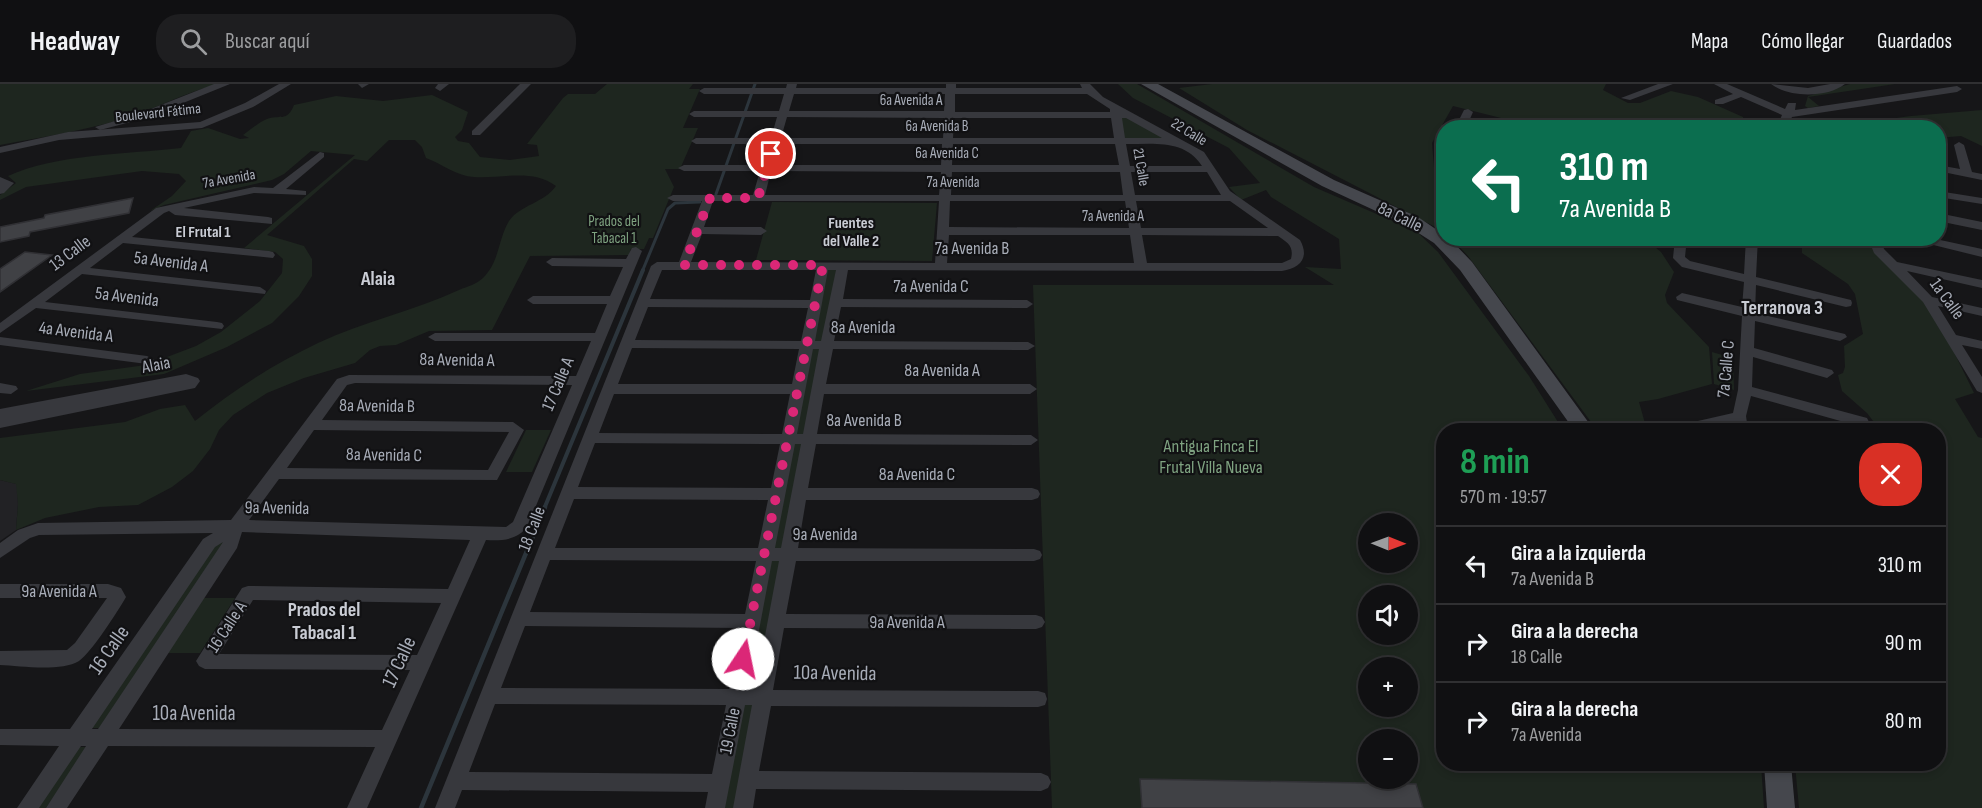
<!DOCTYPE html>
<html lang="es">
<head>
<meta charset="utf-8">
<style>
	:root { --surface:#101012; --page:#1e1e20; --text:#f1f3f6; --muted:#9c9d9f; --line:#303032 }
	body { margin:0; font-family:"Sofia Sans Condensed",sans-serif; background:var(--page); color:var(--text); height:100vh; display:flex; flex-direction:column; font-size:22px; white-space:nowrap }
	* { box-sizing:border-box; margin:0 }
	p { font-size:20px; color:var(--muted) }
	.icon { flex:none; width:33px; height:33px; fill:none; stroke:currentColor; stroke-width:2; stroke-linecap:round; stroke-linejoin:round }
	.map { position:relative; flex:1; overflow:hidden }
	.panel { position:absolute; left:1436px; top:339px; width:510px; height:348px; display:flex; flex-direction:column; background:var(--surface); border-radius:24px; box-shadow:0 3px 9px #0003,0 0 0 2px var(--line) }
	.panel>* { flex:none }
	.top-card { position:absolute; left:1436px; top:36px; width:510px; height:126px; border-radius:24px; box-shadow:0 3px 9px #0003,0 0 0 2px var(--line); background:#0b6e4f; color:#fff; overflow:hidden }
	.needle { width:39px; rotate:91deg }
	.buttons { position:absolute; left:1358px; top:429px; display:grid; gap:12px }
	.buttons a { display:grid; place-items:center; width:60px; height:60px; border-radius:50%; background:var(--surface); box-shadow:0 3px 9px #0003,0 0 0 2px var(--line); font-size:30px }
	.pin { position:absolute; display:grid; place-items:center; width:51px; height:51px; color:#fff; margin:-26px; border:3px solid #fff; border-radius:50%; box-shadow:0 2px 6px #0007 }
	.me { position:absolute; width:66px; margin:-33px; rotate:11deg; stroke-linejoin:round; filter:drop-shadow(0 0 4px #0008) }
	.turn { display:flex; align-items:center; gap:21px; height:126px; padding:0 24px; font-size:27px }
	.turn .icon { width:78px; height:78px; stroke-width:2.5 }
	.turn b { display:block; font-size:42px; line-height:51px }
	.round { display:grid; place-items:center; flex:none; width:63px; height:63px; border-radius:24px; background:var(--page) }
	.summary { display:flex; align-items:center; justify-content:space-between; height:102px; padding:0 24px }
	h1 { font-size:36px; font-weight:700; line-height:45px; color:#1e9e55 }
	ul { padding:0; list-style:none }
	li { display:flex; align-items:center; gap:18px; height:78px; padding:0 24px; border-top:2px solid var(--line) }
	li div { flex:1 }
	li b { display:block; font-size:22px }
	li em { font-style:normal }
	header { display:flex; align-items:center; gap:36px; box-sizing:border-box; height:84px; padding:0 30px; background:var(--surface); border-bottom:2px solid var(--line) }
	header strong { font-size:28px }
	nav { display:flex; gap:33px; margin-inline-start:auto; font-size:21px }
	.search { width:420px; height:54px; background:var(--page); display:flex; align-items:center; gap:15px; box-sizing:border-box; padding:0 21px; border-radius:24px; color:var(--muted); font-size:22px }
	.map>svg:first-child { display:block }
	.built { fill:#222225 }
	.green { fill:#1e261f; fill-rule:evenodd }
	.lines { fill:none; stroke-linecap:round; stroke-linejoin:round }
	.stream-far2 { stroke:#2c353c; stroke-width:3 }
	.stream-far1 { stroke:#2c353c; stroke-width:4 }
	.stream { stroke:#2c353c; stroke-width:4.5 }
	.building { fill:#404145; stroke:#303034; stroke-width:1.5 }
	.minor { fill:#37383d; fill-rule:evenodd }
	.secondary { fill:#45474d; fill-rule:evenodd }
	.route { stroke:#db2777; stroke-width:10; stroke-dasharray:0 18 }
	.labels { text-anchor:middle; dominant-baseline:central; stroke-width:4.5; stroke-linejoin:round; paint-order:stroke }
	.far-street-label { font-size:15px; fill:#a8adb8; stroke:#111113 }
	.far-park-label { font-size:15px; fill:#7fa381; stroke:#111113 }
	.far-neighbourhood-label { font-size:16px; font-weight:bold; fill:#c9ccd4; stroke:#111113 }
	.street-label { font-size:18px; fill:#a8adb8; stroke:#111113 }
	.park-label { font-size:18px; fill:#7fa381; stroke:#111113 }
	.neighbourhood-label { font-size:20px; font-weight:bold; fill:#c9ccd4; stroke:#111113 }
	.near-street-label { font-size:21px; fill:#a8adb8; stroke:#111113 }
</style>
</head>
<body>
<header>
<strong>Headway</strong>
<div class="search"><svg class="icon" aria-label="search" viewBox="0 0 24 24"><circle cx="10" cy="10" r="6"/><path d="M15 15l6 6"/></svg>Buscar aquí</div>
<nav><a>Mapa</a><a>Cómo llegar</a><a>Guardados</a></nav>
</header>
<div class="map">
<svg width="1982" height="724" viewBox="0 0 1982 724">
	<rect width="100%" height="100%" fill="#161618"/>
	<path class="built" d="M0,396L17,400L18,420L16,446L0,457Z"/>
	<g class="green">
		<path d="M0,0H220C192,6 167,19 141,29C96,45 47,52 0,61Z"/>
		<path d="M607,0H693L689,5H700L683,44H698L680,85H665L674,103L653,154H649L644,165H631L629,171L530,172L492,246L429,247L396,261L380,262L370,266L355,279L304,294L267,309L233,331L219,346L210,365L193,387L172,403L138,421L99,423L45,434L16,446L18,420L16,400L0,396V354L125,338L160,325L185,321L195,337C233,306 274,280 318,259C363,238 413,227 459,206C466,203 477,200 483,194C500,177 498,155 509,137C520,121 544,119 556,102C532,84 501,95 474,93C457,92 442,80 426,74L422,63L415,56H389L367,77L354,75L267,151L304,162L312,175V192L299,212L272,239L227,263L164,290L26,307L80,290L146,281L196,262L221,248L260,217L282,189L283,175L275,168L244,164L355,71L311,67L284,90L272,96L164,121L150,127L172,112L186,97L179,90L142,87L26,103L0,116V111L16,99L8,92C55,70 130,70 181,64L191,47L208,44L240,55L249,54L243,51C250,46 259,38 267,35C279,30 287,39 294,21L336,12L383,17L432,11L468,28L462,46L455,53L458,57L469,59L480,73L510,76L539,72L537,61L527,60L563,14L568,10H595Z"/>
		<path d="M1118,0H1137L1314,103L1416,147L1438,168L1529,292L1563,346H1443V680H1761L1764,724H1052L1033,201H1334L1305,183L1341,185L1339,155L1271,113L1266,106L1241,116L1229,103L1260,99L1229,64L1133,14ZM1368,440H1407V478H1368ZM1368,512H1407V550H1368ZM1368,584H1407V622H1368ZM1368,656H1407V694H1368Z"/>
		<path d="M1212,0H1606L1603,6L1628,19H1640L1671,7L1698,13L1743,33L1745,41L1742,44L1523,43L1501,34L1453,22L1432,59L1434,83L1443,85V147L1247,46L1179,4Z"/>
		<path d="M1850,0H1895L1808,13L1819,22L1808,24L1805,22L1808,12Z"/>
		<path d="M1982,26V62L1961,52L1938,54V44L1829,43L1911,32Z"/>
		<path d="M1116,31H1128L1177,57L1121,56Z"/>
		<path d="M772,118L937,119L932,177L756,176Z"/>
		<path d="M1452,155H1645L1661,168L1674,188L1665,211L1667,219L1709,263L1712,300L1658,315L1639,318L1646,343L1644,346H1597L1468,172Z"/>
		<path d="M1802,155H1870L1921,211L1949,258L1974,309L1955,315L1978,353L1982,354V724H1799L1795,680H1938V346H1880L1867,329L1842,307L1838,291L1843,289L1845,283L1844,262L1863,250L1855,210L1848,200L1802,169Z"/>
		<path d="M823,181H843L743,724H715Z"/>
		<path d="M1712,268L1733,274L1734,306L1714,300Z"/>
		<path d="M526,346H551L532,388H506Z"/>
		<path d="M218,455H227L99,644H87Z"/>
		<path d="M204,514H235L200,569H167Z"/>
		<path d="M75,663H87L46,724H32Z"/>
	</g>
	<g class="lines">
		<g class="stream-far2">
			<path d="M716,110L755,0"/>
			<path d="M642,188L668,125L675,119L700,118"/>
		</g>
		<path class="stream-far1" d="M544,425L643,186"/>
		<path class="stream" d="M421,724L545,423"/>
	</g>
	<g class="building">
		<path d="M133,114L129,129L30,148L29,152L0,158V143L44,134L45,131Z"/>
		<path d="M25,168L52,171L0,208V185Z"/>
		<path d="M1140,695L1416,700L1423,724H1142Z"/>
	</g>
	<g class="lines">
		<g class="minor">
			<path d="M214,0H230L146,34L100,46L95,43L138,30Z"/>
			<path d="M279,0H291L253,23L202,44L59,56L0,69V63L68,48L200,38L245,19Z"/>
			<path d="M358,0H369L362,4Z"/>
			<path d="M438,0H449L440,7L435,4Z"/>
			<path d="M520,0H531L480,51H472V47Z"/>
			<path d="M787,0H797L796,4H946V0H956V4H1082L1080,0H1090L1103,13L1204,68L1230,107L1300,156C1310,174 1300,184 1282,187L848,186L843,215L1027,216L1033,220L1027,224L841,223L834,257L1028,258L1035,262L1028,266L833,265L826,300H1030L1037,305L1030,310H824L817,350L1031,351L1038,356L1031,361L816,360L808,404H1032L1038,406L1040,410L1038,414L1032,416H806L798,464L1034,465L1040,467L1042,471L1040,475L1034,477H796L786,530L1036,531L1042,533L1045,538L1042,543L1036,545L784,544L773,606L1038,607L1045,609L1047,615L1045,621L1038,623L771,622L759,687L1041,689L1048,692L1051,698L1048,704L1041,707L756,705L753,724H733L752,621H745L725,724H705L708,708L462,706L455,724H435L651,182L657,178H679L702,117H673L667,114L673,111H753L760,87H684L678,84L684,81H762L769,60H696L691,57L696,54H771L777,33H694L689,30L694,27H779L784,10H704L699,7L704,4H786ZM794,10H945L944,27H789ZM955,10H1087L1110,25V28H955ZM787,33L944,34L943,54H781ZM954,34H1111L1114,54H953ZM1122,34H1126L1162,54H1125ZM779,60H942L941,81H773ZM953,60H1115L1119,81H952ZM1126,60C1154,60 1185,55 1202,82H1130ZM771,87L941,88L939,111H765ZM952,88H1120L1123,111H951ZM1131,88H1207L1221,111H1135ZM713,117H939L935,179L691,178L702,150L761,151L767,147L761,143H704ZM950,117H1125L1129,144L949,143ZM1136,117H1230L1268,144H1141ZM949,151H1130L1134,179H947ZM1142,151L1278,152C1288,159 1294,162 1291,175L1282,179H1147ZM662,186H816L810,216L650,215ZM828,186H836L821,257H815ZM648,223L808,224L801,257L635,256ZM632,264L799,265L792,300H618ZM813,265H819L803,350H797ZM614,310H790L782,350L599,349ZM595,359L780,360L771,404L578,403ZM795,360H801L781,464H775ZM574,415L768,416L758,464H555ZM550,476L756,477L745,530L530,528ZM772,477H779L755,605H748ZM525,542L742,544L729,605L501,604ZM495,620L726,621L712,690L469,688Z"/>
			<path d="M1658,0H1673L1630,16L1621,14Z"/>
			<path d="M1714,0H1727L1785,25L1788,19H1796L1795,26L1957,2L1962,5L1957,8L1792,33L1786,44H1776L1782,31L1741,13L1723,20H1715V16L1733,10Z"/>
			<path d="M1771,0L1808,4L1830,0H1845C1827,14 1789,14 1771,0Z"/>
			<path d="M1468,25L1473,28L1466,44H1455L1464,26Z"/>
			<path d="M1959,58L1964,61L1972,88L1982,90V96L1938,87V81L1960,85L1954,61Z"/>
			<path d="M320,68L324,69V73L286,105L306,107V111L254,109L184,124L268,133L272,134V140L175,131L169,127L164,129L132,153L269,167L273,168L275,171L273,174L123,159L90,184L260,203L266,207L265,210L82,190L45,218L217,238L222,239L224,242L222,245L36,224L0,249V239L156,124L254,103L273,104Z"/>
			<path d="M0,93L14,99L4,109L0,110Z"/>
			<path d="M1938,107L1982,114V120L1938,113Z"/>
			<path d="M1938,129L1982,138V146L1938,137Z"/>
			<path d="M1675,154H1687L1685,173L1690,177L1744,190L1746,154H1758L1756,193L1851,216L1852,219L1851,222L1846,223L1756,201L1755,229L1845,250L1847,253L1840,257L1755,237L1754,264L1832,286L1834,289L1827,294L1753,273L1752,303L1867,334L1869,338L1867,342L1862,343L1751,312L1746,332L1748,346H1734L1733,338L1700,346H1674L1676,342L1733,329L1738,306L1742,232L1677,216L1676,213L1682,209L1742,223L1744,198L1682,183L1673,174Z"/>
			<path d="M1868,154H1880L1884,165L1897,178L1982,196V204L1907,187L1932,213L1982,224V232L1938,222L1956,251L1982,257V265L1962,261L1982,293V309L1977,307L1923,218L1874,169Z"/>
			<path d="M1905,154H1931L1982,165V173Z"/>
			<path d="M636,163L642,167L528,441C519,456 502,457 486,456L367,724H347L375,663L108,662L67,724H46L86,662H81L39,724H17L59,662L0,661V645H70L203,455L213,449L39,451L30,454L0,474V459L18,446L38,439L231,436L337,295L349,291L576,292L591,257H435L428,253L435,249H595L607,220H533L527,216L533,212H610L623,183L552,182L546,178L552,174L626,175L632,164ZM355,299L572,301L513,438L506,443L249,436L279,395L497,396L524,346L513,338L322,336L347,301ZM314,346L509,348L488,386L287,384ZM242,448L470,456L448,505L248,502L242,504L196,577L199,582L205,585L410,586L382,646L119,645L237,464ZM223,458L98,645H92L215,463ZM253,516L441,519L417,571L219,570Z"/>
			<path d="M0,253L147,272L154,276L147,280L0,261Z"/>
			<path d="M186,290L198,294L200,297L195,304L0,344V325Z"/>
			<path d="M0,299L16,302L18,305L11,310L0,309Z"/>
			<path d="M0,500H108L121,504L126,513C118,527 91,569 79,577C61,588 20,582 0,581V567L67,566L75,559L107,514H0Z"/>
		</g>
		<g class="secondary">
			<path d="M1141,0H1158L1334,96L1418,133L1443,150V154H1449L1472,178L1594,346H1574L1460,186L1434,159L1406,141L1322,102Z"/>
			<path d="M1764,680H1791L1795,724H1767Z"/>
		</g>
	</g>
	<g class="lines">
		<path class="route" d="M743,575L823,181H684L710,114H758L771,70"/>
	</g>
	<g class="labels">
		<g class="far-street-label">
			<text x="911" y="16">6a Avenida A</text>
			<text transform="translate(158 29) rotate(-6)">Boulevard Fátima</text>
			<text x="937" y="42">6a Avenida B</text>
			<text transform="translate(1189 48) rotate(31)">22 Calle</text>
			<text x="947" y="69">6a Avenida C</text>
			<text transform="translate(1141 83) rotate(80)">21 Calle</text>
			<text transform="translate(229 95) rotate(-10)">7a Avenida</text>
			<text x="953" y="98">7a Avenida</text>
			<text x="1113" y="132">7a Avenida A</text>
		</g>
		<g class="far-park-label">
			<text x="614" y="137">Prados del<tspan x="614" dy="17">Tabacal 1</tspan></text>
		</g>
		<g class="far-neighbourhood-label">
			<text x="851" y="139">Fuentes<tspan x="851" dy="18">del Valle 2</tspan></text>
			<text x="203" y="148">El Frutal 1</text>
		</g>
		<g class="street-label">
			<text transform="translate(1400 133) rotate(26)">8a Calle</text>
			<text x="972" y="164">7a Avenida B</text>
			<text transform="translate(70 169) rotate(-37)">13 Calle</text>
			<text transform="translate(171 178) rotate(7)">5a Avenida A</text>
			<text x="931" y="202">7a Avenida C</text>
			<text transform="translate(127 213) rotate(7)">5a Avenida</text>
			<text transform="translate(1947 215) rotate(54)">1a Calle</text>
			<text x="863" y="243">8a Avenida</text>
			<text transform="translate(76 248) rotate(7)">4a Avenida A</text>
			<text transform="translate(457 276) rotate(1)">8a Avenida A</text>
			<text transform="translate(156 281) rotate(-11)">Alaia</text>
			<text transform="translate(1726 285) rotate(-85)">7a Calle C</text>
			<text x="942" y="286">8a Avenida A</text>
			<text transform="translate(558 300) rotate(-67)">17 Calle A</text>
			<text transform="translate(377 322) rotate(1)">8a Avenida B</text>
			<text x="864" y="336">8a Avenida B</text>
			<text transform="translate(384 371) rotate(1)">8a Avenida C</text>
			<text x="917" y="390">8a Avenida C</text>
			<text transform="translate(277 424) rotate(1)">9a Avenida</text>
			<text transform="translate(532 445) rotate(-69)">18 Calle</text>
			<text x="825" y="450">9a Avenida</text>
			<text x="59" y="507">9a Avenida A</text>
			<text x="907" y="538">9a Avenida A</text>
			<text transform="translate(227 543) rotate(-57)">16 Calle A</text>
			<text transform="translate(730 647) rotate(-79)">19 Calle</text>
		</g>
		<g class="park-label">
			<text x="1211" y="362">Antigua Finca El<tspan x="1211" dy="21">Frutal Villa Nueva</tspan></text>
		</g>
		<g class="neighbourhood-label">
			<text x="378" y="195">Alaia</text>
			<text x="1782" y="224">Terranova 3</text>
			<text x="324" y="526">Prados del<tspan x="324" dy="23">Tabacal 1</tspan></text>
		</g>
		<g class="near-street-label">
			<text transform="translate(109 566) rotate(-55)">16 Calle</text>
			<text transform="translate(399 578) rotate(-65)">17 Calle</text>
			<text transform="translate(835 589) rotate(1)">10a Avenida</text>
			<text x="194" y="629">10a Avenida</text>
		</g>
	</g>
</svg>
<div class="buttons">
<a><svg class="needle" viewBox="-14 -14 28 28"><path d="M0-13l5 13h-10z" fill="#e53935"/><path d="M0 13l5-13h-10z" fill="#9c9d9f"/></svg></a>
<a><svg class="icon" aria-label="sound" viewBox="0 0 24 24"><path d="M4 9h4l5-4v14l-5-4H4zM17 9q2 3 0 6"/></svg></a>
<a>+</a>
<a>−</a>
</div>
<div class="pin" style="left:771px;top:70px;background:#d93025"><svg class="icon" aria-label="arrive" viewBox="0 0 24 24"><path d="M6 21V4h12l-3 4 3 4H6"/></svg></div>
<svg class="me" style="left:743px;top:575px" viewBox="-20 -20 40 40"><circle r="19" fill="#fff"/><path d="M0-13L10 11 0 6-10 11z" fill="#db2777"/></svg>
<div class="top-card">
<div class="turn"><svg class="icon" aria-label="left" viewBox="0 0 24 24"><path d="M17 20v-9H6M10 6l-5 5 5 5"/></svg><div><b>310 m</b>7a Avenida B</div></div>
</div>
<section class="panel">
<div class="summary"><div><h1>8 min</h1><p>570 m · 19:57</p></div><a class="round" style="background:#d93025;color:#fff"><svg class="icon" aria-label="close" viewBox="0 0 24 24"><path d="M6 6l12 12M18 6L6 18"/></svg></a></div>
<ul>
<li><svg class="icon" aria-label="left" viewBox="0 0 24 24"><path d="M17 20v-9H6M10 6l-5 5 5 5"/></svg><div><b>Gira a la izquierda</b><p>7a Avenida B</p></div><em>310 m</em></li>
<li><svg class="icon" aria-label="right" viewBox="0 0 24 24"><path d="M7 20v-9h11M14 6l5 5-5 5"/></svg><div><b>Gira a la derecha</b><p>18 Calle</p></div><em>90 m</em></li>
<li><svg class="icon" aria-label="right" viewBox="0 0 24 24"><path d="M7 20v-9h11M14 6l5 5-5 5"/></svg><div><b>Gira a la derecha</b><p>7a Avenida</p></div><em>80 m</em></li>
</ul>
</section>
</div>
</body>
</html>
